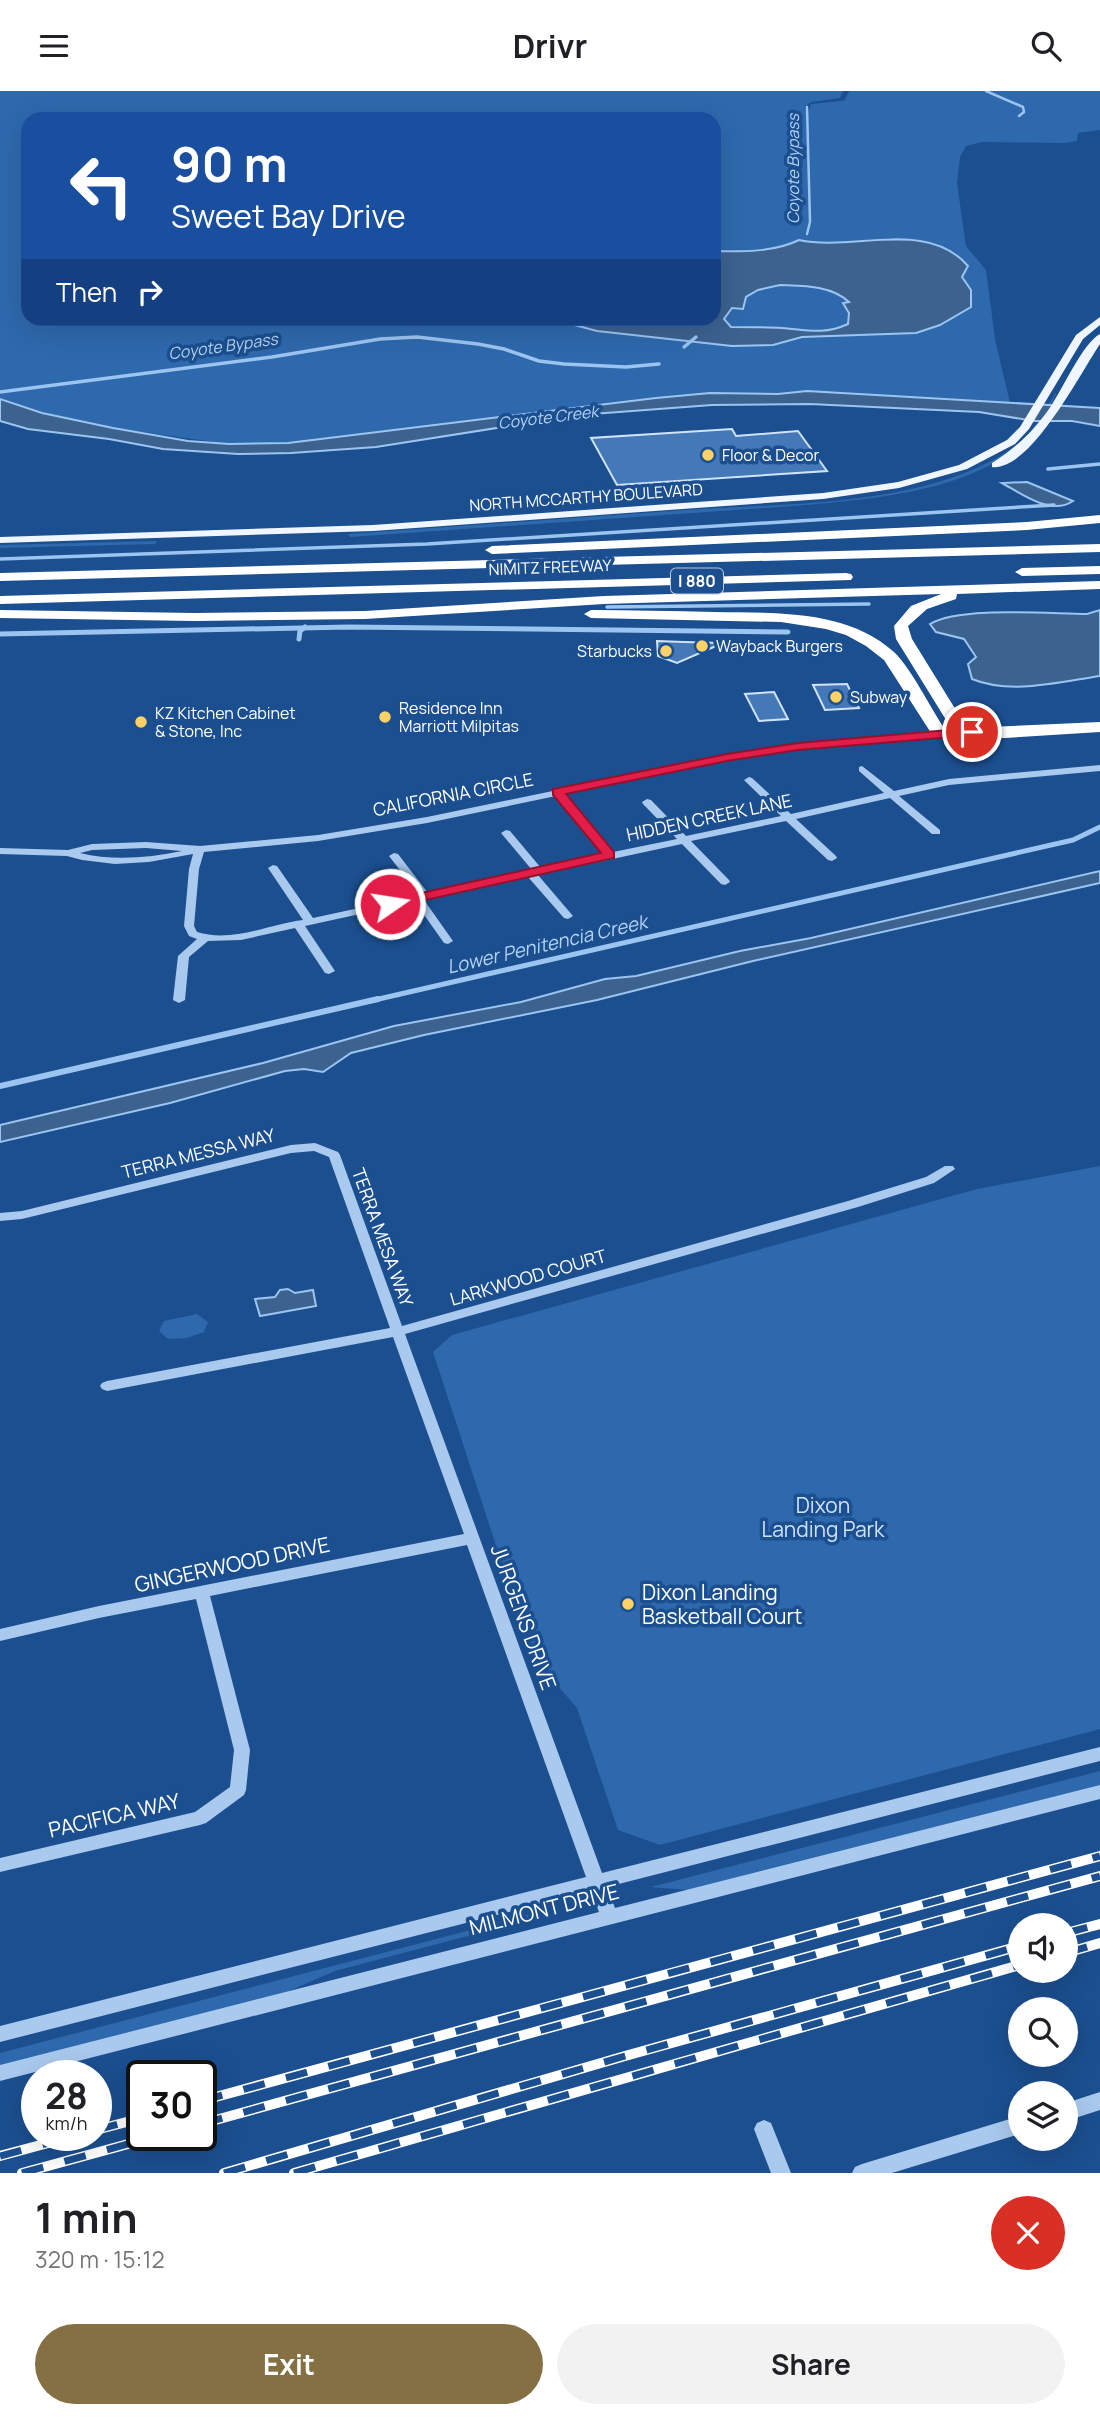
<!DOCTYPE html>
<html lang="en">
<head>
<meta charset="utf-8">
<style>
	:root { --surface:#fff; --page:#f2f2f2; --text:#202124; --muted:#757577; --accent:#847042 }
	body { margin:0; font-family:Manrope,sans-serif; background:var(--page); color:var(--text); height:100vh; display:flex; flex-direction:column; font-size:26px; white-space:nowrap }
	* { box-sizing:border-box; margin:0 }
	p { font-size:23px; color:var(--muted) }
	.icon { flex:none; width:38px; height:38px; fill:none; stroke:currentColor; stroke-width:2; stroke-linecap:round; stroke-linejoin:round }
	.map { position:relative; height:2082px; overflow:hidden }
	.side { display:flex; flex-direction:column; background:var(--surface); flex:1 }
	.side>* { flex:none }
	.hud { position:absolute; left:21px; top:21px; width:700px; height:214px; border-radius:21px; box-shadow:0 7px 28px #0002; background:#1a4fa0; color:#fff; overflow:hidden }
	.tools { position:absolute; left:1008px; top:1822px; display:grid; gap:14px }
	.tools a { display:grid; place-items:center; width:70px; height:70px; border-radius:50%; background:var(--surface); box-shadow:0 7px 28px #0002; font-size:35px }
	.speed { position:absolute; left:21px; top:1969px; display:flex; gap:14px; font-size:35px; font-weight:700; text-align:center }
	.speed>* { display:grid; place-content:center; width:91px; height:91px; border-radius:50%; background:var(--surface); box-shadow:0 7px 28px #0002; line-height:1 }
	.speed small { font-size:18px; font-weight:400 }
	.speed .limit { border:4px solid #111; border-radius:10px; background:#fff; color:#111 }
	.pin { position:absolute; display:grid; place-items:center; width:60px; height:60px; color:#fff; margin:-30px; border:4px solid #fff; border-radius:50%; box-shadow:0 2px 7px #0007 }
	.me { position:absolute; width:77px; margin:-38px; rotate:77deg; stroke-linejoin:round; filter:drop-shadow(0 0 5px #0008) }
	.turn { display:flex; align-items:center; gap:24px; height:147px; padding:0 35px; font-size:32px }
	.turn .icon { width:91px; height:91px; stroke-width:2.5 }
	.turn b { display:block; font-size:49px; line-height:60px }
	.then { display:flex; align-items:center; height:66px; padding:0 35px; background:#0003; gap:14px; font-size:26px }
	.round { display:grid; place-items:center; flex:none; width:74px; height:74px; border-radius:37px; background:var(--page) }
	.overview { display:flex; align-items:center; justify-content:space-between; height:119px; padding:0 35px }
	h1 { font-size:42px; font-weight:700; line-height:52px }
	.action { display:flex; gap:14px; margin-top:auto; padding:14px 35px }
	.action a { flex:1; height:80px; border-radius:42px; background:var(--accent); color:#fff; font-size:28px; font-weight:700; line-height:80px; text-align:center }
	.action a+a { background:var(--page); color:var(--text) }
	header { display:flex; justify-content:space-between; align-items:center; height:91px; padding:0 35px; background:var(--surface); font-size:32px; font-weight:700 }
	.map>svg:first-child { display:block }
	.green { fill:#2e69ad; fill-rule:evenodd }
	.water { fill:#3c6290; stroke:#9cc4f0; stroke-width:2; fill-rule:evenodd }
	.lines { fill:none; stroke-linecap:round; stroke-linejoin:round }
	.stream-far3 { stroke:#9cc4f0; stroke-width:2.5 }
	.stream-far2 { stroke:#9cc4f0; stroke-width:3.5 }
	.stream-far1 { stroke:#9cc4f0; stroke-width:5 }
	.stream { stroke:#9cc4f0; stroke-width:6 }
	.building { fill:#4478b7; stroke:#cfe3fa; stroke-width:2 }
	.minor { fill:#a9c9ee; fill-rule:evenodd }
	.major { fill:#f0f6ff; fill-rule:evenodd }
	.highway { fill:#fff; fill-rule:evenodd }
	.rail-casing { stroke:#fff; stroke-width:10 }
	.rail { stroke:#1b4f8f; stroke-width:7; stroke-dasharray:22; stroke-linecap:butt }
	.route { fill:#e11d48; stroke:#92132f; stroke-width:2 }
	.poi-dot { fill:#ffd166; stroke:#1b4f8f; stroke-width:2.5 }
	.labels { text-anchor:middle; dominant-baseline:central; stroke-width:7; stroke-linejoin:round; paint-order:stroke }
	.far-water-label { font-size:16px; font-style:italic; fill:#b5d3f5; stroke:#1b4f8f }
	.far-poi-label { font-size:16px; fill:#fff; stroke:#1b4f8f; text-anchor:start }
	.far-street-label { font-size:16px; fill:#fff; stroke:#1b4f8f }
	.shield { fill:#1b4f8f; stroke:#bbcadd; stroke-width:2 }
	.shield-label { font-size:16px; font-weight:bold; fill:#fff }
	.street-label { font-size:18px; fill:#fff; stroke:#1b4f8f }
	.water-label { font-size:19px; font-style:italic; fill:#b5d3f5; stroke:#1b4f8f }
	.near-park-label { font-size:21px; fill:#cfe3fa; stroke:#1b4f8f }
	.near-street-label { font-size:21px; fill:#fff; stroke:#1b4f8f }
	.near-poi-label { font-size:21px; fill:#fff; stroke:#1b4f8f; text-anchor:start }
</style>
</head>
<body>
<header><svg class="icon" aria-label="menu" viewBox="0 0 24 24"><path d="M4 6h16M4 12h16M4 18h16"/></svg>Drivr<svg class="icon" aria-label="search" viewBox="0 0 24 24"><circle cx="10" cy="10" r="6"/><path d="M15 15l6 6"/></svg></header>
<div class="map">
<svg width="1100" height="2082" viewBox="0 0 1100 2082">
	<rect width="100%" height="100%" fill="#1b4f8f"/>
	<g class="green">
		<path d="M0,0H843L840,7L811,11L805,16L808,22L811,13L841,10L845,9L849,0H1100V39L1078,42L1077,50L1065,52L982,51L966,55L960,66L957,92L966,155L986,179L995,248L1010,312L807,300L778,303L710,302L656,307L382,342L288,352L229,353L113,337L42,322L0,308ZM28,28H714V228H28Z"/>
		<path d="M1056,301C1056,307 1047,319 1042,327C998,401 870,408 793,415L350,446L348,443C461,435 574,427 686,419C786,412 914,416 1002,364C1029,349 1041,327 1056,301Z"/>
		<path d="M157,450L155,453L0,457V454Z"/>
		<path d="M1100,1075V1638L660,1754L618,1739L577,1617L532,1565L433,1261L452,1244L977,1098Z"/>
		<path d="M197,1223L208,1231L204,1241L187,1247L168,1248L159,1240L164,1230Z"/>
		<path d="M1100,1680V1698L688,1799L651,1796Z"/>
		<path d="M547,1819L550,1822L547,1824L335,1880L252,1916L0,1983V1962Z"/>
	</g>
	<g class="water">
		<path d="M799,149C853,161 927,127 968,175L962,186L971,199V216L940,234L916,242L802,246L773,254L732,255L597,240L552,228H714V160C741,161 775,161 799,149ZM780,194C803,195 831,194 849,211L843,212L849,222L848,233C824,244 807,239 782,237C765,236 748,236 731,236L724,228L732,217L743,218L746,206L758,199Z"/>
		<path d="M807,300L1100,317V335L1072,330H1034L979,321L810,313L712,314L579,324L376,356L291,362L238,363L163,358L109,348L28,338L0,330V308L42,322L113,337L188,350L229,353L288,352L656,307L710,302L778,303Z"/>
		<path d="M1027,391L1073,410C1051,425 1022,403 1002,392Z"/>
		<path d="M1100,519V585C1059,591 1011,604 972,588L968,573L976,566L964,548L936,541L930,533C959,515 1050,523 1087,523Z"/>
		<path d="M1100,780V792L753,870L597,909L424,944L351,962L323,981L304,978L285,980L170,1012L0,1051V1034L263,972L394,935L521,911L605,888L636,885L740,860L811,847Z"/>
		<path d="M288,1198L295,1202L313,1199L316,1215L260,1225L255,1208L275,1206L280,1199Z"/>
	</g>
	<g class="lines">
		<g class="stream-far3">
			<path d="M986,0L1023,16L1024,21L1019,25"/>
			<path d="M807,16L810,131L807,143"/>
		</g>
		<g class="stream-far2">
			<path d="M684,256L696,246"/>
			<path d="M0,301L272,266L380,248L417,246L478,253L504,258L539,270L564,273L626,276L659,273"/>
			<path d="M1048,378L1100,373"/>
			<path d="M0,468L427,453L1054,414"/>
			<path d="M607,516L869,513"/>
		</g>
		<g class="stream-far1">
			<path d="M0,543L349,536L788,541"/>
			<path d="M299,548L300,540L305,536"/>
			<path d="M370,910L1073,749L1100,736"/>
		</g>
		<path class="stream" d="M0,995L378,908"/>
	</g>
	<g class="building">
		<path d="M732,338L736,345L798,340L827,380L617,394L591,347Z"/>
		<path d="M657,550L684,551L723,552L677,572L658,565Z"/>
		<path d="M847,593L859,617L825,619L813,594Z"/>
		<path d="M774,601L788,628L759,630L745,603Z"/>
	</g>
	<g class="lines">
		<g class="minor">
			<path d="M939,639L942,640V644L798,659L727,670L565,703L613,761L677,748L643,713L642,711L647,708L651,709L686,745L781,725L746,691L744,689L749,686L752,687L791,723L884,702L859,680V676L862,675L894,700L949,688L1100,674V680L949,694L899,705L940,739V743H932L890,707L796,728L836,765L837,767L832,770L828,769L786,730L691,750L729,789L730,791L725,794L721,793L682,753L538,784L573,825L568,828L564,827L528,786L424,809L453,850L448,853L444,852L415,811L305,835L335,880L329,883L325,882L295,837L241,849L208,850L189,866L185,909L179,912L173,909L178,865L197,848L189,845L184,835L189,778L193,763L149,771L115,773L82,769L67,765L0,763V757L68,759L92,753L146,751L200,755L318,744L427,726L727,664L798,653ZM556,705L604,763L541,777L510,740L506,739L501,742L532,779L428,802L398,763L394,762L389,765L419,804L313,827L277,775L273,774L268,777L303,829C270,833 232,852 197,841L194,835L199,778L204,761L318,750L427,732ZM146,757L182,760C148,767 113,770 80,762L92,759Z"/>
			<path d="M315,1052L338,1061L340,1064L402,1235L848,1110L926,1086L945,1075H953L955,1078L934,1092L858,1116L405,1243L602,1782L1100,1656V1670L607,1796L615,1817L1100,1694V1708L0,1990V1974L599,1821L591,1800L0,1951V1935L586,1786L467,1454L210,1505L250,1659L246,1699L244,1704L206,1732L200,1734L0,1781V1767L195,1721L230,1696L234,1659L196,1508L99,1527L0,1550V1538L99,1515L464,1443L393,1246L107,1300L102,1298L100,1295L102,1292L107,1290L390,1237L329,1066L314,1060L291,1062L22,1128L0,1130V1122L22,1120L291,1054Z"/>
			<path d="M1100,2001V2019L1066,2030V2012Z"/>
			<path d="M1020,2025V2043L892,2082H852L855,2076L862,2073Z"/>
			<path d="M764,2029L771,2032L791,2082H771L754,2038L757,2032Z"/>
		</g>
		<g class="major">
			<path d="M1100,226V234L1083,248L1029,338L1015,353L967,378L899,397L823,408L373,440L0,452V446L373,434L823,402L898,391L959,374L1007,349L1020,336L1076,244Z"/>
			<path d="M1100,243V253C1081,281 1030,381 992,376V372C1016,357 1035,339 1051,315C1063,297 1083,252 1100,243Z"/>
		</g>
		<g class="highway">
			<path d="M1100,424V432L1027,439L492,463L485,459L492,455L1027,431Z"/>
			<path d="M1100,453V461L0,490V482Z"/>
			<path d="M1100,475V483L1022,485L1015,481L1022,477Z"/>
			<path d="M846,482L851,483L853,486L851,489L0,513V505Z"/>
			<path d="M1100,490V498L957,503L956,508L927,518L908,535L912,548L967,637L1100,631V641L1005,647L933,645L884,569L866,555L846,544L826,538L781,531L591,527L584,523L591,519C632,519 673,520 714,521C774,522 847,518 894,561C911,577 930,616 944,637H951L896,548L894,535L911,515L941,503L604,513L365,528L195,530L0,527V519L195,522L365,520L604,505Z"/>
		</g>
		<g class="rail-casing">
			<g id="rail">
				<path d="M1066,1842L1100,1833"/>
				<path d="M1066,1862L1100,1852"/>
				<path d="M201,2010L1100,1765"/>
				<path d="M201,2033L1100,1785"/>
				<path d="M96,2039L142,2027"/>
				<path d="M0,2065L78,2044"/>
				<path d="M22,2082L161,2044"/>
				<path d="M224,2082L625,1965L1020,1855"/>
				<path d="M294,2082L1020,1874"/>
			</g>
		</g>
		<use href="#rail" class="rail"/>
	</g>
	<path class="route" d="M972,637L976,638V644L798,659L727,670L566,703L614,761V767L390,817L383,813L390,809L601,762L553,704V698L727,663L798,652Z"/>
	<g class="poi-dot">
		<circle cx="708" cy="364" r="7"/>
		<circle cx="702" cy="555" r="7"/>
		<circle cx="666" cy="560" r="7"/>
		<circle cx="836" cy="606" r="7"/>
		<circle cx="385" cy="626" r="7"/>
		<circle cx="141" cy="631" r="7"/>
		<circle cx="628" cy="1513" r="7"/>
	</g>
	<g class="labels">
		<g class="far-water-label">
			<text transform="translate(793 78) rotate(-90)">Coyote Bypass</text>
			<text transform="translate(223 255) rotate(-8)">Coyote Bypass</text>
			<text transform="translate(548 326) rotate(-7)">Coyote Creek</text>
		</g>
		<g class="far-poi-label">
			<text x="722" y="364">Floor &amp; Decor</text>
			<text x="716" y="555">Wayback Burgers</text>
			<text x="652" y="560" text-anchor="end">Starbucks</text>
			<text x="850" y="606">Subway</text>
			<text x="399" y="617">Residence Inn<tspan x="399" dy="18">Marriott Milpitas</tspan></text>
			<text x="155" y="622">KZ Kitchen Cabinet<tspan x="155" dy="18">&amp; Stone, Inc</tspan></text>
		</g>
		<g class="far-street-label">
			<text transform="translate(586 406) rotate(-4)">NORTH MCCARTHY BOULEVARD</text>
			<text transform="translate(550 476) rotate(-2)">NIMITZ FREEWAY</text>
		</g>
		<rect class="shield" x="671" y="477.5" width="52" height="25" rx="5"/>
		<g class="shield-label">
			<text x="697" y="490">I 880</text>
		</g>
		<g class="street-label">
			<text transform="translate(453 703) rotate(-11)">CALIFORNIA CIRCLE</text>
			<text transform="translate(709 726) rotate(-12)">HIDDEN CREEK LANE</text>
			<text transform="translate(198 1062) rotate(-14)">TERRA MESSA WAY</text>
			<text transform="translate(383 1146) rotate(70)">TERRA MESA WAY</text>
			<text transform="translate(528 1186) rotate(-16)">LARKWOOD COURT</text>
		</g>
		<g class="water-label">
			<text transform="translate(547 853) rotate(-13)">Lower Penitencia Creek</text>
		</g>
		<g class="near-park-label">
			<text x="823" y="1414">Dixon<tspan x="823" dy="24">Landing Park</tspan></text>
		</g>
		<g class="near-street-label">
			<text transform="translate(232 1473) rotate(-12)">GINGERWOOD DRIVE</text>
			<text transform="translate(524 1526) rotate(70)">JURGENS DRIVE</text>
			<text transform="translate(114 1724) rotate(-13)">PACIFICA WAY</text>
			<text transform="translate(544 1818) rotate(-14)">MILMONT DRIVE</text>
		</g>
		<g class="near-poi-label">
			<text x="642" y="1501">Dixon Landing<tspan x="642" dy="24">Basketball Court</tspan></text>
		</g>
	</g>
</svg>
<div class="tools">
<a><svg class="icon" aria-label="sound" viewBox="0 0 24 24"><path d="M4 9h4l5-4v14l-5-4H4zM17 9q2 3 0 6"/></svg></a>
<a><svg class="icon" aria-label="search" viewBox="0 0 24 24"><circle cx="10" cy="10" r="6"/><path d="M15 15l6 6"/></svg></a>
<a><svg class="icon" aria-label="layers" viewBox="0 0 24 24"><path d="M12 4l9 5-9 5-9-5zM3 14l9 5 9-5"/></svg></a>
</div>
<div class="speed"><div>28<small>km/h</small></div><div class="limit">30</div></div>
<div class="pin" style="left:972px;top:641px;background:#d93025"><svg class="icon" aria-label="arrive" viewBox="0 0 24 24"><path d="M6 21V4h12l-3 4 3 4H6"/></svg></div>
<svg class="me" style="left:390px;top:813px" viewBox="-20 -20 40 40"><circle r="17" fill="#e11d48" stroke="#fff" stroke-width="3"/><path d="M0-11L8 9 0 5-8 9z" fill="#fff"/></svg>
<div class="hud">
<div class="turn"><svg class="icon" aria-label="left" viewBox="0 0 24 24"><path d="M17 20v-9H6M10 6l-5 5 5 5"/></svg><div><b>90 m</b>Sweet Bay Drive</div></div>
<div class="then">Then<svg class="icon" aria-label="right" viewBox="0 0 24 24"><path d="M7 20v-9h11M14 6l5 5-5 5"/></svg></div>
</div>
</div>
<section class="side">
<div class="overview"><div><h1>1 min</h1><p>320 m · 15:12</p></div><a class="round" style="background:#d93025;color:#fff"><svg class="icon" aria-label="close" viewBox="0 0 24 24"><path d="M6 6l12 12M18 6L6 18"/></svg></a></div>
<div class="action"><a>Exit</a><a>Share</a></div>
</section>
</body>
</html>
